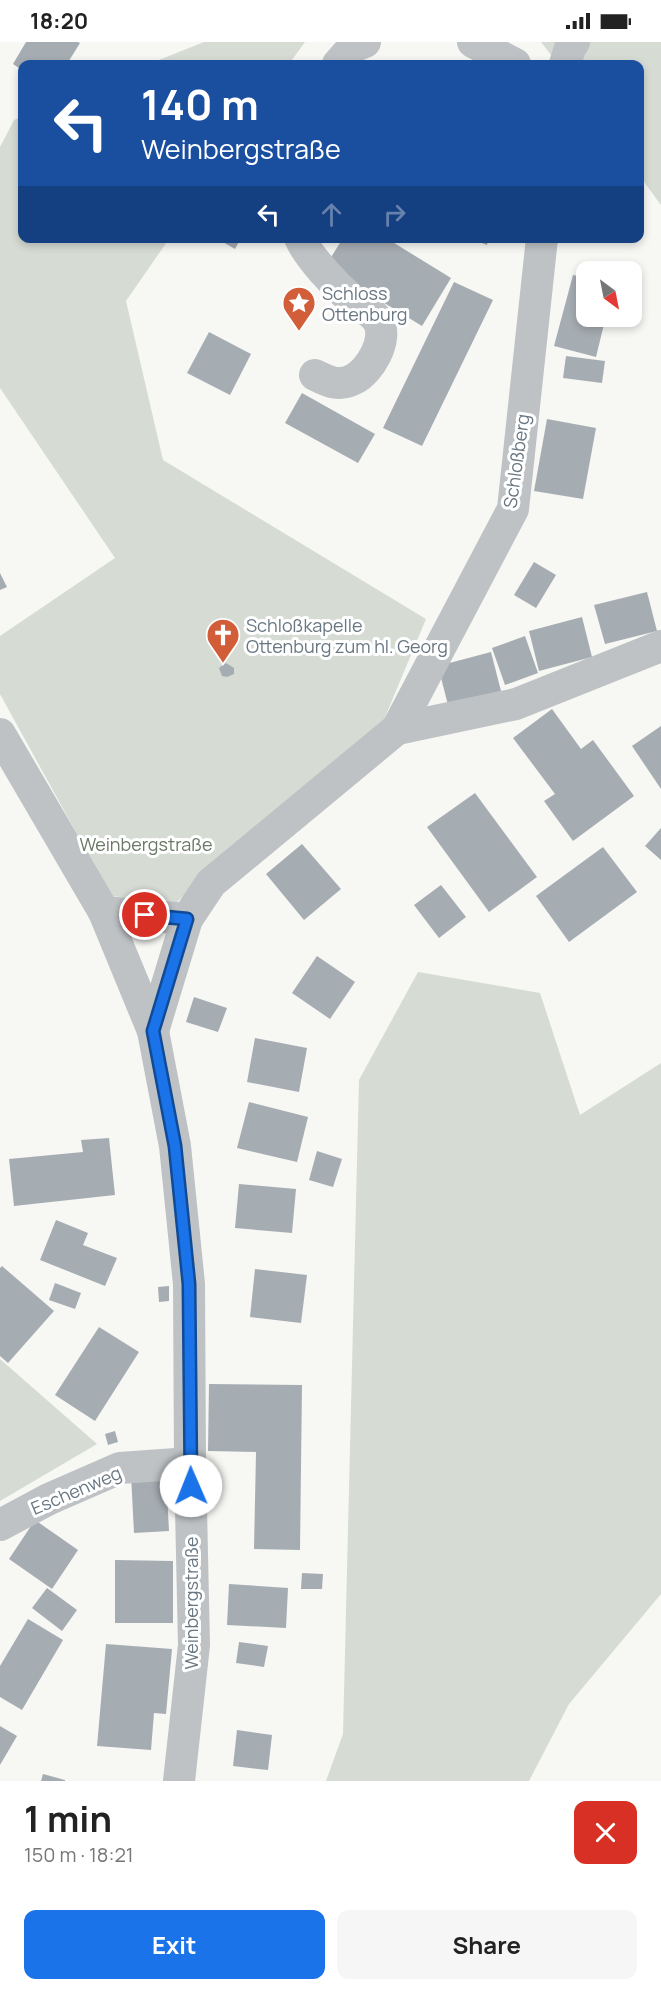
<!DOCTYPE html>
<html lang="en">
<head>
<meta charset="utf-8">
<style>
	:root { --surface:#fff; --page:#f6f6f6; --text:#222; --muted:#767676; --accent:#1a73e8 }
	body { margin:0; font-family:Manrope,sans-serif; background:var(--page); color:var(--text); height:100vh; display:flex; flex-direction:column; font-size:22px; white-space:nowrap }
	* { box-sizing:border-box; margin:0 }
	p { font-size:20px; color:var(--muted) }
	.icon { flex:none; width:33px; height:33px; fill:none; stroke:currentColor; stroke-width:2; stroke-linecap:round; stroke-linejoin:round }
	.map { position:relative; height:1739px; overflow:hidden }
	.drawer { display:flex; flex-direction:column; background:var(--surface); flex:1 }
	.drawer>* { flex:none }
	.hud { position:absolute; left:18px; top:18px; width:626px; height:183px; border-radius:12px; box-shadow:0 3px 9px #0003; background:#1a4fa0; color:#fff; overflow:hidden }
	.needle { width:39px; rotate:148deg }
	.fabs { position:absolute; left:576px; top:219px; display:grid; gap:12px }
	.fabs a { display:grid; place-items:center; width:66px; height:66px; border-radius:12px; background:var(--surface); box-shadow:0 3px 9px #0003; font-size:30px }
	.pin { position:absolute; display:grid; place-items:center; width:51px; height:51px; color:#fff; margin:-26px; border:3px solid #fff; border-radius:50%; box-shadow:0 2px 6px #0007 }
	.me { position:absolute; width:66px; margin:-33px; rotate:359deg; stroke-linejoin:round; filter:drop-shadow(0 0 4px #0008) }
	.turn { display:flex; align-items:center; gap:21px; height:126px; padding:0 24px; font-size:27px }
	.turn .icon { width:78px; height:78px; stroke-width:2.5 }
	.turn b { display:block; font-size:42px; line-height:51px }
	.lanes { display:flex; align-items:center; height:57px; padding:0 24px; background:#0003; justify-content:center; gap:30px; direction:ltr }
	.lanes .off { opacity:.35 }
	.round { display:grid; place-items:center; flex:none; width:63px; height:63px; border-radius:12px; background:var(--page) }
	.head { display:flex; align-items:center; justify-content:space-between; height:102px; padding:0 24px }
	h1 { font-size:36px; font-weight:700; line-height:45px }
	.cta { display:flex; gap:12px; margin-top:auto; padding:12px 24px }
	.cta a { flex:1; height:69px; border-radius:12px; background:var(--accent); color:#fff; font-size:24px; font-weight:700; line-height:69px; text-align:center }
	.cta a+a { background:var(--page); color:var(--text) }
	.status { display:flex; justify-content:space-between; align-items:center; height:42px; padding:0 30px; background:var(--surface); direction:ltr }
	.status svg { height:16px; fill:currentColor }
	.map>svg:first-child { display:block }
	.green { fill:#d6dbd4 }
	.building { fill:#a6adb2 }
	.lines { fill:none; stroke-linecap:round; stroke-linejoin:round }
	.minor { stroke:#bec2c5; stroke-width:32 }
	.route-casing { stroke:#114b97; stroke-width:15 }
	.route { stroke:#1a73e8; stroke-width:10 }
	.labels { text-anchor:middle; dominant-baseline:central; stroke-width:6; stroke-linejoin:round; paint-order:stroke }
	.poi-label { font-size:18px; fill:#697782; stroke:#fff; text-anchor:start }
	.street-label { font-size:18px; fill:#697782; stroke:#fff }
	.park-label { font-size:18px; fill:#6b7a67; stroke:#fff }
</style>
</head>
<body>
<div class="status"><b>18:20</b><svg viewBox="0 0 49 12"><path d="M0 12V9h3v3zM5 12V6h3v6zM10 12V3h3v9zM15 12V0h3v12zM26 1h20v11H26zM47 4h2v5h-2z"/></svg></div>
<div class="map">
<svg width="661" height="1739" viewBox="0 0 661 1739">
	<rect width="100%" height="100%" fill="#f7f7f4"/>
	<g class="green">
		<path d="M204,0H305L289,22H149Z"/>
		<path d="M541,0H661V163L639,133V22H558Z"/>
		<path d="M22,75V196L169,197L126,259L163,418L426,577L383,680L240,799L176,861L111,854L0,652V594L115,516L0,346V105L14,78Z"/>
		<path d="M418,930L540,951L580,1073L661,1021V1552L569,1662L529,1739H326L343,1692L359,1038Z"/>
		<path d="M0,1317L97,1402L0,1459Z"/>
	</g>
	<g class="building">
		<path d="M26,0H78L80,1L67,22H22V28L13,22Z"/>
		<path d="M216,196H241L235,207Z"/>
		<path d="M343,196H386L451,236L422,284L325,225Z"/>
		<path d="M469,196H489L487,203Z"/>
		<path d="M573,233L586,236V274H606L596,315L554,304Z"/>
		<path d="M454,240L493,258L422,404L383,386Z"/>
		<path d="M209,290L251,312L230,353L187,331Z"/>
		<path d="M566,314L605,319L602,341L563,336Z"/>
		<path d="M302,351L375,392L358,421L285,381Z"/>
		<path d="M547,377L596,386L583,457L534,449Z"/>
		<path d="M534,520L556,533L536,566L514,553Z"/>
		<path d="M0,531L7,545L0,548Z"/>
		<path d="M647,550L657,589L605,602L594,563Z"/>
		<path d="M582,575L592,615L539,629L529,589Z"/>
		<path d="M525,594L538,631L505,643L492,606Z"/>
		<path d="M491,610L501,649L448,663L438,624Z"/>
		<path d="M226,621L234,626V632L227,635L222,634L219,626Z"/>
		<path d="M552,667L581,707L593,698L634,754L573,799L544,759L555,752L513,696Z"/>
		<path d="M661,684V747L632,704Z"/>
		<path d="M475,751L537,835L489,870L427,785Z"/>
		<path d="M661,786V818L645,804Z"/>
		<path d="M302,802L341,847L304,878L266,832Z"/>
		<path d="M603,805L637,850L569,900L536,854Z"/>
		<path d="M441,843L466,875L439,896L414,863Z"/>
		<path d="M317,914L355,940L330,977L292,951Z"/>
		<path d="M194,955L227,966L218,990L186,980Z"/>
		<path d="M255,996L307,1006L299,1050L247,1040Z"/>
		<path d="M249,1060L308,1075L297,1120L237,1106Z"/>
		<path d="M109,1096L115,1153L14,1164L9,1117L83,1110L81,1098Z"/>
		<path d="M317,1109L342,1117L333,1145L309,1138Z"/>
		<path d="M239,1142L296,1147L292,1191L235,1186Z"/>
		<path d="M56,1178L88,1191L83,1203L117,1216L105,1244L40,1218Z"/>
		<path d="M2,1224L54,1269L8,1321L0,1314V1226Z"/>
		<path d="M255,1227L307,1233L301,1281L250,1275Z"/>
		<path d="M55,1241L81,1251L75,1267L49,1258Z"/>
		<path d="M169,1244V1259L159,1260L158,1245Z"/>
		<path d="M99,1285L139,1310L95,1379L55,1353Z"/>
		<path d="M209,1342L302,1343L300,1508L254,1507L256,1410L208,1409Z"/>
		<path d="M115,1389L118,1400L108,1403L105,1392Z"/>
		<path d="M166,1431L169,1489L134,1491L131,1433Z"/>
		<path d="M35,1478L78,1508L52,1547L9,1517Z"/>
		<path d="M115,1518L173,1519V1581H115Z"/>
		<path d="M302,1531L323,1532L322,1547H301Z"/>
		<path d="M229,1542L288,1546L286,1586L227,1583Z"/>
		<path d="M47,1546L77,1568L62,1589L32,1566Z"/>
		<path d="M28,1577L63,1598L22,1668L0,1655V1624Z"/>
		<path d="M239,1600L268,1604L264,1625L236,1621Z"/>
		<path d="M106,1602L172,1607L166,1672L154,1671L151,1708L97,1704Z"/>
		<path d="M0,1684L17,1694L0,1723Z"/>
		<path d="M237,1688L272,1693L268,1728L233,1724Z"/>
		<path d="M43,1732L65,1738V1739H41Z"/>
	</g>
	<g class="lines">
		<g class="minor">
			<path d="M473,0L515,22"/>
			<path d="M338,22L353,5L365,0"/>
			<path d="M565,22L570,6L574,0"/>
			<path d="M300,196C309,216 336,244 353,259C361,265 373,270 378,279C389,297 370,329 354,337C339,345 329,340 315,333"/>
			<path d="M397,687L513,467L542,196"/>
			<path d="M0,692L104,870L153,989L175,1104L189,1242L190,1421L194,1603L179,1739"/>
			<path d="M104,870L187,877"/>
			<path d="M153,989L187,877L211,841L397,687L516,662L661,604"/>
			<path d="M0,1483L49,1457L120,1426L190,1421"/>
		</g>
	</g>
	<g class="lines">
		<g class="route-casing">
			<path id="route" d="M145,873L187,877L153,989L175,1104L189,1242L191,1444"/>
		</g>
		<use href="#route" class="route"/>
	</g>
	<defs>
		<g id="sight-pin" transform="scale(1.725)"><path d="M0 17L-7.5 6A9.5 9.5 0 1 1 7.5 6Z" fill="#d25d39" stroke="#fff"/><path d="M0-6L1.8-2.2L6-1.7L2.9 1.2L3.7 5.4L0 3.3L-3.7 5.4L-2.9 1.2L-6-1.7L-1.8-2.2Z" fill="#fff"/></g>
		<g id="church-pin" transform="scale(1.725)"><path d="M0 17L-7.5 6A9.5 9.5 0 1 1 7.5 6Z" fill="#d25d39" stroke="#fff"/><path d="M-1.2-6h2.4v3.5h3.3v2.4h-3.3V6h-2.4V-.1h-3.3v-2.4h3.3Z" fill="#fff"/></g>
	</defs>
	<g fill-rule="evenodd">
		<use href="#sight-pin" x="299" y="261"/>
		<use href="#church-pin" x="223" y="593"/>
	</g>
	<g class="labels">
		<g class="poi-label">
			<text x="322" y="251">Schloss<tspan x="322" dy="21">Ottenburg</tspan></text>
			<text x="246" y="583">Schloßkapelle<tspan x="246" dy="21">Ottenburg zum hl. Georg</tspan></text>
		</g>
		<g class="street-label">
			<text transform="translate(516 419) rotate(-82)">Schloßberg</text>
			<text transform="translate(76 1448) rotate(-23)">Eschenweg</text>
			<text transform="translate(191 1561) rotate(-90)">Weinbergstraße</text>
		</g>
		<g class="park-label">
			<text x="146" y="802">Weinbergstraße</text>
		</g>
	</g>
</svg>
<div class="fabs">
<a><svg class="needle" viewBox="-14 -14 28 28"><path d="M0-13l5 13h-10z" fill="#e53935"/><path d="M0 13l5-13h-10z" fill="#767676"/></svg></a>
</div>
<div class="pin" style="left:145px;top:873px;background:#d93025"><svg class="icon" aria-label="arrive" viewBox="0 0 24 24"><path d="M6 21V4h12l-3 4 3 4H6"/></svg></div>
<svg class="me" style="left:191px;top:1444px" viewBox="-20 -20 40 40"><circle r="19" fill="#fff"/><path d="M0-13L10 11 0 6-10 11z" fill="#1a73e8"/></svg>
<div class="hud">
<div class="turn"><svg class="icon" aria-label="left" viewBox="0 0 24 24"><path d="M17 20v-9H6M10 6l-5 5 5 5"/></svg><div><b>140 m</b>Weinbergstraße</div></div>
<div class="lanes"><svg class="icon" aria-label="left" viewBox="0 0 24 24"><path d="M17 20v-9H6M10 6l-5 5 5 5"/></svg><svg class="icon off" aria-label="ahead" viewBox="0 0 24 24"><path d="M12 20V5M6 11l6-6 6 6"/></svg><svg class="icon off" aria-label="right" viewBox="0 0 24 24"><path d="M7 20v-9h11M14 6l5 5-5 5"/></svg></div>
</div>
</div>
<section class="drawer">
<div class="head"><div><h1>1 min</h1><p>150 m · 18:21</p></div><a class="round" style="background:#d93025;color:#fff"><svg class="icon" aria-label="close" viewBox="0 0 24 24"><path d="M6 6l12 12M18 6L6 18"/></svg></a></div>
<div class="cta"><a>Exit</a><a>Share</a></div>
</section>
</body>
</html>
